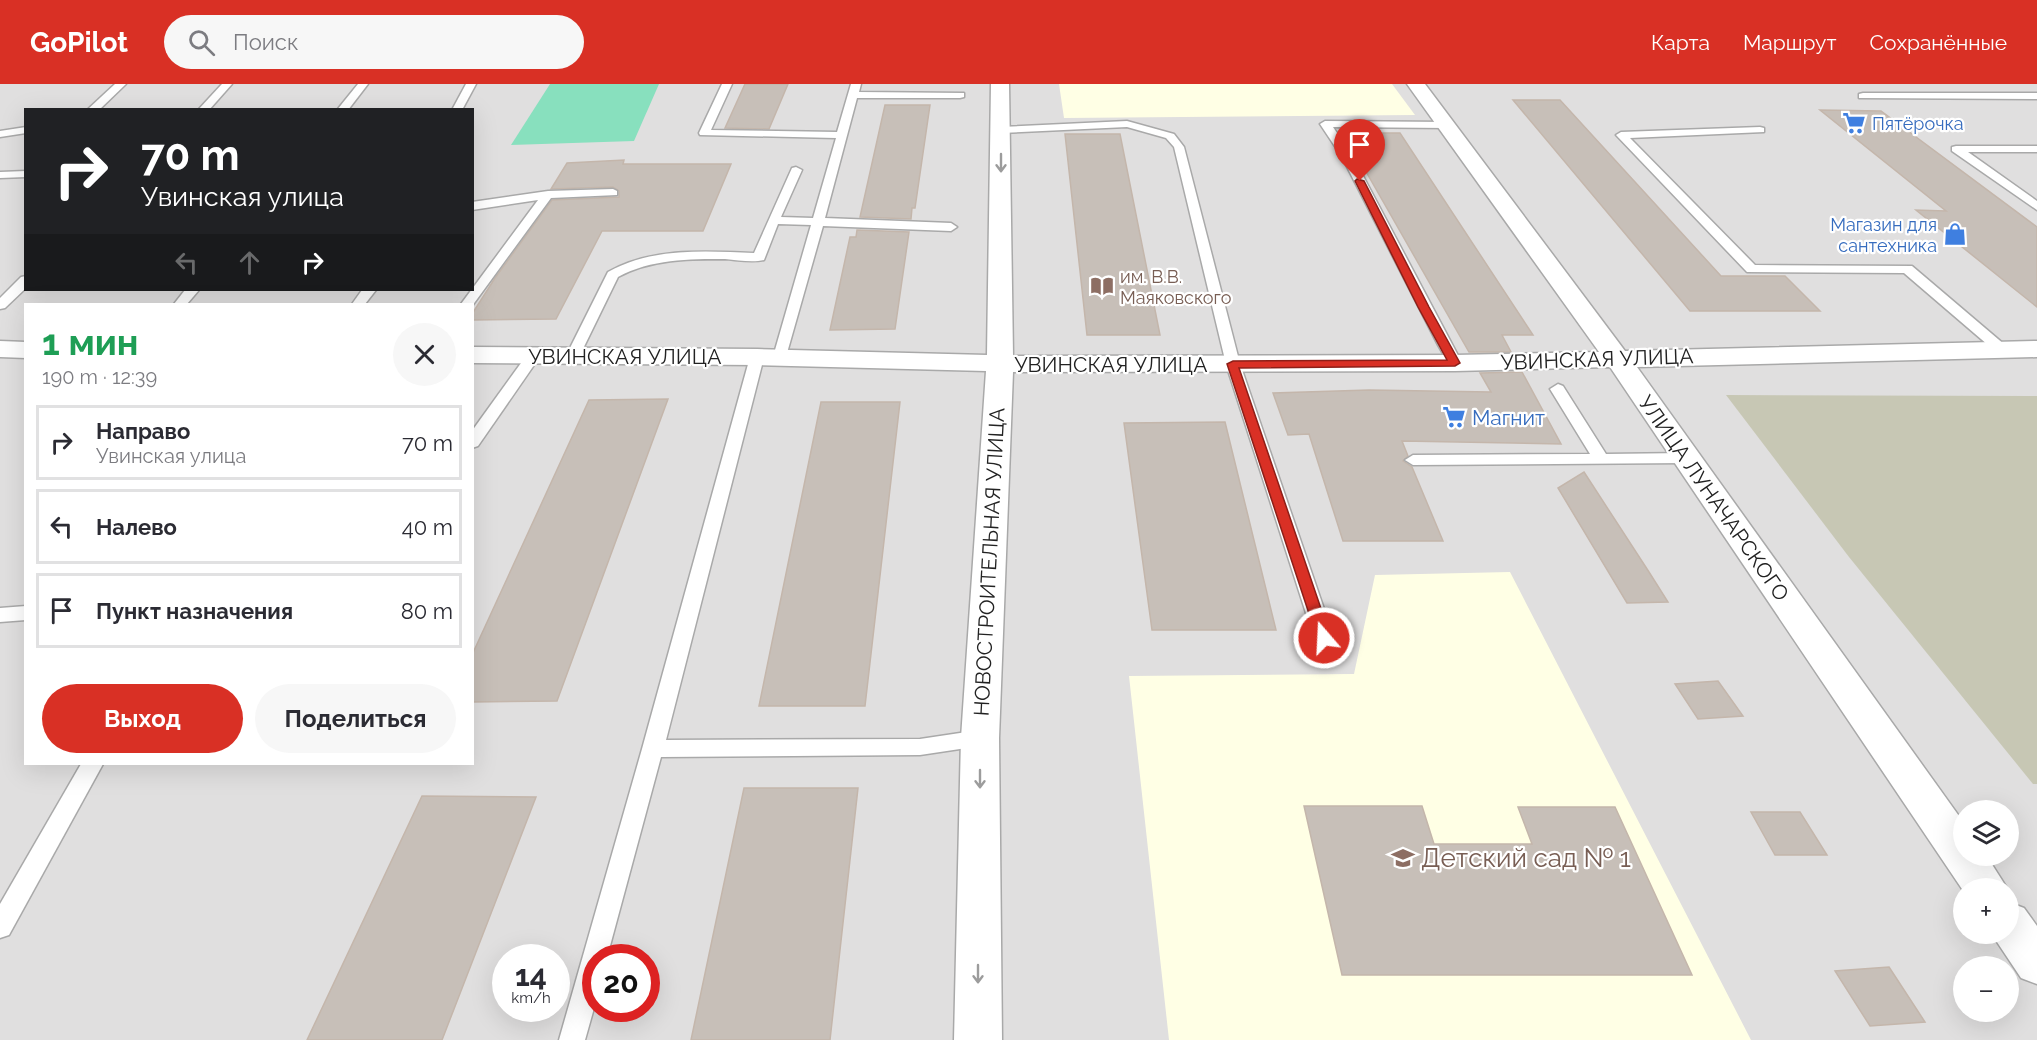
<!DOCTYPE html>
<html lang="ru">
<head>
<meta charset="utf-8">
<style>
	:root { --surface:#fff; --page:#f7f7f7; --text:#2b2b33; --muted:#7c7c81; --line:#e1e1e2; --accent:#d93025 }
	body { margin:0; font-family:Raleway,sans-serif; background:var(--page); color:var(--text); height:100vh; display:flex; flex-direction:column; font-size:22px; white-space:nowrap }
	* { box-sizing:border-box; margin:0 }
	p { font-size:20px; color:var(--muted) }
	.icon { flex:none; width:33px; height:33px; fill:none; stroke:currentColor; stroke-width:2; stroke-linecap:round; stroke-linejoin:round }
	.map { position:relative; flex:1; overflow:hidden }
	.panel { position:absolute; left:24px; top:219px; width:450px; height:462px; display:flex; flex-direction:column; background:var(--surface); border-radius:0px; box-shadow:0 6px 24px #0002 }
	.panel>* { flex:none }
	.banner { position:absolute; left:24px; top:24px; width:450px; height:183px; border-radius:0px; box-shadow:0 6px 24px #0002; background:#202124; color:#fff; overflow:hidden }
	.tools { position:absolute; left:1953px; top:716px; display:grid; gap:12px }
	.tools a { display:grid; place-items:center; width:66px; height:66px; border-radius:50%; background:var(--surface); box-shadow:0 6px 24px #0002; font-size:30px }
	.speed { position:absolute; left:492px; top:860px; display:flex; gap:12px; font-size:30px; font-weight:700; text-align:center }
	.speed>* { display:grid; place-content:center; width:78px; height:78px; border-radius:50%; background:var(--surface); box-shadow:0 6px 24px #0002; line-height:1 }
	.speed small { font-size:15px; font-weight:400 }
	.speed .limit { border:9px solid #d22; background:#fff; color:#111 }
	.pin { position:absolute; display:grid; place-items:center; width:51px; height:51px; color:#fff; margin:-62px -26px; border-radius:50% 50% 50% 0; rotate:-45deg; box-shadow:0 0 6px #0007 }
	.pin .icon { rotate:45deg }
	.me { position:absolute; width:66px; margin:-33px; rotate:341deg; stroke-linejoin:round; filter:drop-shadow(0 0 4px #0008) }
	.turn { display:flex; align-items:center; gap:21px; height:126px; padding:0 18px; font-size:27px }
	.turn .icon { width:78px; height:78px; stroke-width:2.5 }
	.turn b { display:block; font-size:42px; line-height:51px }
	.lanes { display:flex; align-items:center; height:57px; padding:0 18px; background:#0003; justify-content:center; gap:30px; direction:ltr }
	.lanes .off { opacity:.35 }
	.round { display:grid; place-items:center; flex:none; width:63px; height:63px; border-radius:32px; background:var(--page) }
	.summary { display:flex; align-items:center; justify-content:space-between; height:102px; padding:0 18px }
	h1 { font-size:36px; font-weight:700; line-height:45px; color:#1e9e55 }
	.cta { display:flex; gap:12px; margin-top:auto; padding:12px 18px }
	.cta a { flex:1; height:69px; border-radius:36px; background:var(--accent); color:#fff; font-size:24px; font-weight:700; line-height:69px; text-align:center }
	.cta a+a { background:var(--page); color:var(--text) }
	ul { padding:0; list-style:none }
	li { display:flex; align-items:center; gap:18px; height:75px; margin:0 12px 9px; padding:0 6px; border:3px solid var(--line); border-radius:0px }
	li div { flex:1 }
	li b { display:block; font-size:22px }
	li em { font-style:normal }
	header { display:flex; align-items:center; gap:36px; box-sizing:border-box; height:84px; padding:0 30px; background:var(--accent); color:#fff }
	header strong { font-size:28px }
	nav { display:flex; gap:33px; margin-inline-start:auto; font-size:21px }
	.search { width:420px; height:54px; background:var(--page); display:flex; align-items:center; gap:15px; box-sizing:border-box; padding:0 21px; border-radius:33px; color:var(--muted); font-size:22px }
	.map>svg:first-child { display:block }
	.residential { fill:#e0dfdf; fill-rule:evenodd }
	.education { fill:#ffffe5 }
	.construction { fill:#c7c7b4 }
	.pitch { fill:#88e0be }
	.building { fill:#c7bfb8; stroke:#c4b6ab; stroke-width:1.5 }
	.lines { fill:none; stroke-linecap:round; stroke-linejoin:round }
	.service-casing { stroke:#a9a9a9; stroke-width:3 }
	.minor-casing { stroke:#a9a9a9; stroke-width:3 }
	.service { fill:#fff; fill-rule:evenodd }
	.minor { fill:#fff; fill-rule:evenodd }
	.oneway { stroke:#9c9c9c }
	.route { fill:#d93025; stroke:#8d1f18; stroke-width:1.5 }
	.labels { text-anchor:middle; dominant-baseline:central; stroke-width:4.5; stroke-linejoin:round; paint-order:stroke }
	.far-shop-label { font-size:18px; fill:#366cbe; stroke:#fff; text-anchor:start }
	.far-education-label { font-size:18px; fill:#785e54; stroke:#fff; text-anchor:start }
	.street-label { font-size:21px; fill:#222; stroke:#fff }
	.shop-label { font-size:21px; fill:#366cbe; stroke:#fff; text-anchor:start }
	.near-education-label { font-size:26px; fill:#785e54; stroke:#fff; text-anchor:start }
</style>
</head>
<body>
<header>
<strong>GoPilot</strong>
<div class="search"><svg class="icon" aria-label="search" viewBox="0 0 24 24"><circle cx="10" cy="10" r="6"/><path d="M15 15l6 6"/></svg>Поиск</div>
<nav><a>Карта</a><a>Маршрут</a><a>Сохранённые</a></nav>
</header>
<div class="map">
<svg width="2037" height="956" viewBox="0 0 2037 956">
	<rect width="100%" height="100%" fill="#f2efe9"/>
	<path class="residential" d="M0,0H2037V956H0ZM26,26H472V206H26ZM26,220H472V680H26ZM1964,726H2008V771H1964ZM1964,804H2008V849H1964ZM506,873H556V924H506ZM596,873H646V924H596ZM1964,882H2008V927H1964Z"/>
	<g class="education">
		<path d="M1059,0H1392L1415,31L1064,34Z"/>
		<path d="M1510,488L1751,956H1169L1129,592L1354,590L1375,491Z"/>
	</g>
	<path class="construction" d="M1726,311L2037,312V700H2033L1849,473Z"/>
	<path class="pitch" d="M550,0H659L634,57L511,61Z"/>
	<g class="building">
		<path d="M745,0H788L769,45L725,44Z"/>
		<path d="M1513,16H1560L1721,192H1785L1820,227H1690Z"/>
		<path d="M885,21H930L915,124H912L911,135L860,133Z"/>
		<path d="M1820,26L1881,27L2037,143V223L1916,126L1946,127Z"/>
		<path d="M1344,49H1400L1533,251H1502L1511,268H1469Z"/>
		<path d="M1065,50H1120L1160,251H1087Z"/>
		<path d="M624,76L623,80H731L703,147H602L556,235L472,236V230L495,194L552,116L619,113V107L613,103L551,105L567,79Z"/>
		<path d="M857,146L909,148L895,245L830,246L850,153H856Z"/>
		<path d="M1522,288L1561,360L1402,357L1408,372L1403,377L1412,383L1443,457H1343L1309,350L1288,351L1273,309L1369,306L1491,308L1480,289Z"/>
		<path d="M668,315L557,617L472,618V571L589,316Z"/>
		<path d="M821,318H900L865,622H759Z"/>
		<path d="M1225,338L1276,546H1152L1124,339Z"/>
		<path d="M1584,388L1649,488L1668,518L1627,519L1558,404Z"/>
		<path d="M1718,597L1743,632L1698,635L1675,600Z"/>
		<path d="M744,704H858L830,956H691Z"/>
		<path d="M422,712L536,713L442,956H307Z"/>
		<path d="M1304,722H1422L1434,760H1532L1518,723H1615L1692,891H1342Z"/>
		<path d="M1751,728H1800L1827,771H1775Z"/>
		<path d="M1889,883L1925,938L1870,942L1835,887Z"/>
	</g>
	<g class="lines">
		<g class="service-casing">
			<g id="service">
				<path d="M115,0H126L99,26H87Z"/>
				<path d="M222,0H232L209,26H198Z"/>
				<path d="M358,0H368L348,26H337Z"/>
				<path d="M466,0H476L462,26H452Z"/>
				<path d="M722,0H732L711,46L837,48L851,0H861L859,8L964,9V13L960,14H857L825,134L951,139L957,143L951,147L823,142L785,276L780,277L773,273L811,141L778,140L764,176C752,179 738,176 725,175C689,175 651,175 618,193L578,275H568L566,272L608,188C652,163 706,167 754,169L792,84L796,83L802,86L781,133L813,134L836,54L700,51L699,49Z"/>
				<path d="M1863,9H2037V15L1859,14V10Z"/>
				<path d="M1127,37L1174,50L1184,63L1240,280L1334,554L1331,559L1324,561L1317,559L1314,554L1226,280L1174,63L1166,54L1127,43L1001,49L996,46L1001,43Z"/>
				<path d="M1325,37L1448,38L1453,41L1448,44L1333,43L1353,73L1462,279L1460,282H1450L1438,261L1342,73L1320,40Z"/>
				<path d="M26,43V49L0,53V47Z"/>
				<path d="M1760,43L1764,44V48L1630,54L1755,181L1912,182L2005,261L2007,264L2005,267H1995L1904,189L1747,188L1616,51L1621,48Z"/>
				<path d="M1956,62H2037V68H1968L2037,117V126L1952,67V63Z"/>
				<path d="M26,87V93L0,94V88Z"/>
				<path d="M613,105L617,107V111L551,114L472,222L461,220L538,116L472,126V118L548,107Z"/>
				<path d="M26,192V204L5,224L0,225V214L21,193Z"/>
				<path d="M185,206H199L187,220H174Z"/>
				<path d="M362,206H376L365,220H352Z"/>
				<path d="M534,267L541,271L478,362L472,364V347L529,268Z"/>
				<path d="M757,269L764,273L666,656L920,655L980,646L987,648L991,654L987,660L980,662L920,671L661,673L607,873H596V917L585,956H559L642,665L750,273Z"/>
				<path d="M1558,300L1563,302L1606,370L1686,369L1694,374L1686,379L1413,381L1405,376L1413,371L1590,370L1550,305Z"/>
				<path d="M26,522V536L0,538V524Z"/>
				<path d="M81,680H103L9,851L0,854V820Z"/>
			</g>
		</g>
		<g class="minor-casing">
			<g id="minor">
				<path d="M991,0H1009L1013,272L1455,271L1599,268L1407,0H1425L1625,267L2037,257V273L1637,283L1964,739V771H1986L2007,804H1964V808L1610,283L1455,287L1013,288L999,654L1002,956H954L961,654L986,287L757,281L472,279V263L757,265L987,271Z"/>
				<path d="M0,257L26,258V274L0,273Z"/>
				<path d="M2008,818L2024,824L2037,842V900L2021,894L1991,849H2008Z"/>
			</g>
		</g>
		<use href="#service" class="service"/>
		<use href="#minor" class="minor"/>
	</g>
	<defs><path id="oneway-shaft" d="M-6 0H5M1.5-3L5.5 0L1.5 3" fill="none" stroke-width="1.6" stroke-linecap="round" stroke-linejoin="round" transform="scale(1.5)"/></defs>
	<g class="oneway">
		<use href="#oneway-shaft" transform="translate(1001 79) rotate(90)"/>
		<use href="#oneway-shaft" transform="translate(980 695) rotate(90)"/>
		<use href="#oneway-shaft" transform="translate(978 890) rotate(90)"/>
	</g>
	<path class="route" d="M1357,95L1364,97L1429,223L1460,279L1455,282L1239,284L1331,554L1324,559L1317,554L1227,280L1233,277L1447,276L1418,223L1355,97Z"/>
	<defs>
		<g id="supermarket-bare" transform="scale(1.8)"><path d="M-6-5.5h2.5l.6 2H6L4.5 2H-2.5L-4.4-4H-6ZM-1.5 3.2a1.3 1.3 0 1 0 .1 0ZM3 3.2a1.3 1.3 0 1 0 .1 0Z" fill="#3f7fe0" stroke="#fff" stroke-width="2.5" paint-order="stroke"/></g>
		<g id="shop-bare" transform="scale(1.8)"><path d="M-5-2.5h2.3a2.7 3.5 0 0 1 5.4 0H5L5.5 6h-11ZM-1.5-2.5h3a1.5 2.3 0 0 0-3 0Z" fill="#3f7fe0" stroke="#fff" stroke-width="2.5" paint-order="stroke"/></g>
		<g id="library-bare" transform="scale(1.8)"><path d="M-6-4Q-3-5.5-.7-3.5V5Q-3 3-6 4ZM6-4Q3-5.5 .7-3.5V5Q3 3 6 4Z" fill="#8d6e63" stroke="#fff" stroke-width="2.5" paint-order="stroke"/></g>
		<g id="school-bare" transform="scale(1.8)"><path d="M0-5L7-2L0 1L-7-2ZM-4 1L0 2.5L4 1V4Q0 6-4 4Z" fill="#8d6e63" stroke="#fff" stroke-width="2.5" paint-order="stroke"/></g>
	</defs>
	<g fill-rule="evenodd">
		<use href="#supermarket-bare" x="1854" y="39"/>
		<use href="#shop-bare" x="1955" y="150"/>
		<use href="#library-bare" x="1102" y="202"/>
		<use href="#supermarket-bare" x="1454" y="333"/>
		<use href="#school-bare" x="1403" y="774"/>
	</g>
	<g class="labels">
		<g class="far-shop-label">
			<text x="1872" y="39">Пятёрочка</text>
			<text x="1937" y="140" text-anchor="end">Магазин для<tspan x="1937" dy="21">сантехника</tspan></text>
		</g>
		<g class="far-education-label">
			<text x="1120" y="192">им. В.В.<tspan x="1120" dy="21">Маяковского</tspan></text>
		</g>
		<g class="street-label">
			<text x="625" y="272">УВИНСКАЯ УЛИЦА</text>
			<text transform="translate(1597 275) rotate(-2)">УВИНСКАЯ УЛИЦА</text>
			<text x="1111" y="280">УВИНСКАЯ УЛИЦА</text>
			<text transform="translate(1714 414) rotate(55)">УЛИЦА ЛУНАЧАРСКОГО</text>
			<text transform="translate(989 478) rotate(-87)">НОВОСТРОИТЕЛЬНАЯ УЛИЦА</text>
		</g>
		<g class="shop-label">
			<text x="1472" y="333">Магнит</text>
		</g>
		<g class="near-education-label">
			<text x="1421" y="774">Детский сад № 1</text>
		</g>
	</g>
</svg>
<div class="tools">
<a><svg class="icon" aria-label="layers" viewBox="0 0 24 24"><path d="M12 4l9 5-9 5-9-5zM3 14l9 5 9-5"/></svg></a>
<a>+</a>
<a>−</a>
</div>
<div class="speed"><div>14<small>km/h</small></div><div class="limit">20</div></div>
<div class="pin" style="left:1360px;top:97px;background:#d93025"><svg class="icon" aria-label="arrive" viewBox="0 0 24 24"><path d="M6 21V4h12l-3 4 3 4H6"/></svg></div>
<svg class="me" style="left:1324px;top:554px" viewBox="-20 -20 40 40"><circle r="17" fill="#d93025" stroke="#fff" stroke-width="3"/><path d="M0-11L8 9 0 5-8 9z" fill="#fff"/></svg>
<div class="banner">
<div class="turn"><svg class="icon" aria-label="right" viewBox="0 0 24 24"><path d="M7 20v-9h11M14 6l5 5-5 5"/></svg><div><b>70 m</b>Увинская улица</div></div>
<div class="lanes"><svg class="icon off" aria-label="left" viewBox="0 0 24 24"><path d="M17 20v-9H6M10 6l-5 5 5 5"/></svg><svg class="icon off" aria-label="ahead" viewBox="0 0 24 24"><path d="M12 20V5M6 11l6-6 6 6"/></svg><svg class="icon" aria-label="right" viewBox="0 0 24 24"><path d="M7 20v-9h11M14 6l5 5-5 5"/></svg></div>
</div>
<section class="panel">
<div class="summary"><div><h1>1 мин</h1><p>190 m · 12:39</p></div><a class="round"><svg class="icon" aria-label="close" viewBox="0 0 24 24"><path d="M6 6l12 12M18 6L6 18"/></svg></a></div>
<ul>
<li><svg class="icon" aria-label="right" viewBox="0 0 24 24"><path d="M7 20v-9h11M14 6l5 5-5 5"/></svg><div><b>Направо</b><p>Увинская улица</p></div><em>70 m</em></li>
<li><svg class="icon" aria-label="left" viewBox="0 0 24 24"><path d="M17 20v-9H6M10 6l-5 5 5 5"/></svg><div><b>Налево</b></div><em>40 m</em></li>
<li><svg class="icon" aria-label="arrive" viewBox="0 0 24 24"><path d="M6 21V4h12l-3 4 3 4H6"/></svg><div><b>Пункт назначения</b></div><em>80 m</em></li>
</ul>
<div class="cta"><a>Выход</a><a>Поделиться</a></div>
</section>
</div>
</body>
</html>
